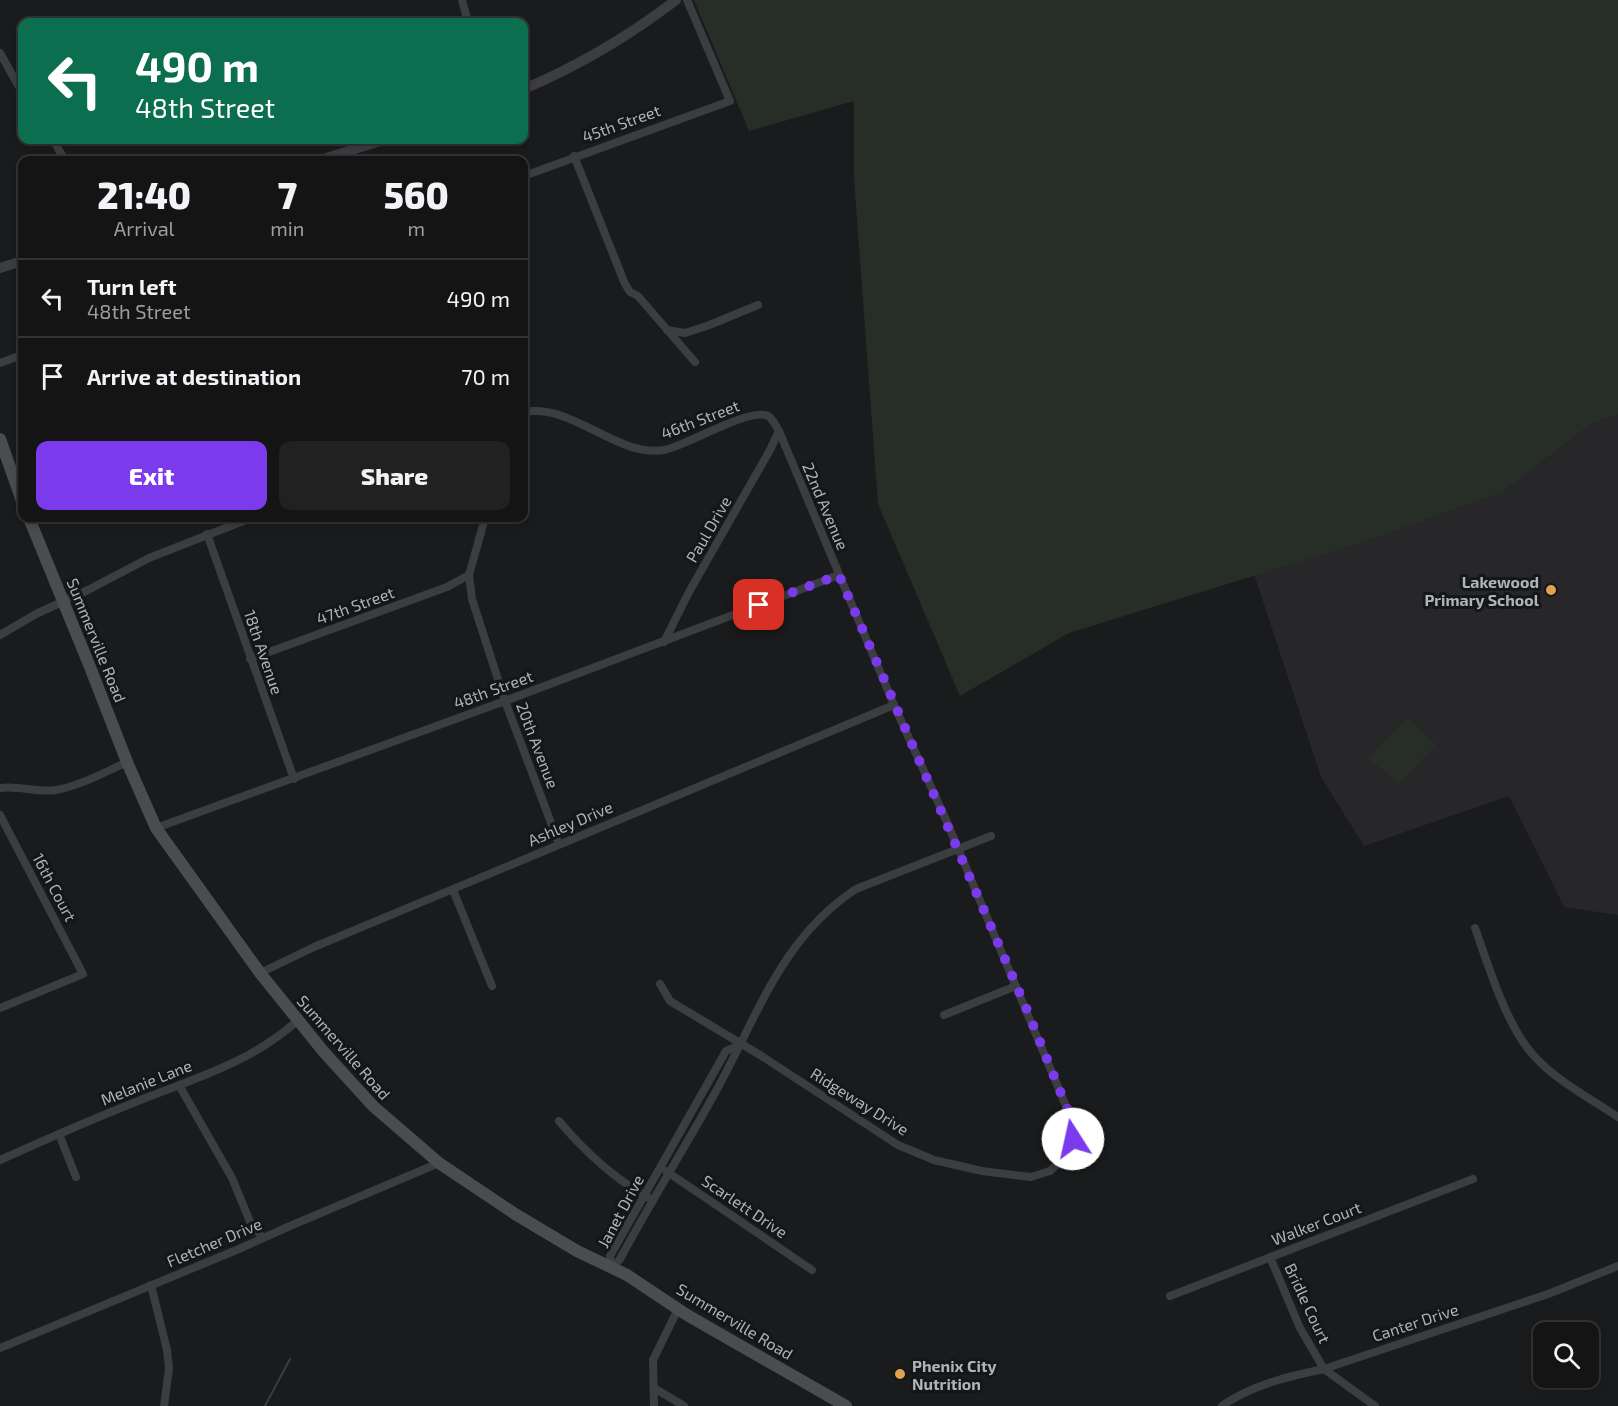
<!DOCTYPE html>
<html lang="en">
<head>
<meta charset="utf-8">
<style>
	:root { --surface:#141415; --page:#212122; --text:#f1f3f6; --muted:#9d9ea0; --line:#333334; --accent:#7c3aed }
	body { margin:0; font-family:"Exo 2",sans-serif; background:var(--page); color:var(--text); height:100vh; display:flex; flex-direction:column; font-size:22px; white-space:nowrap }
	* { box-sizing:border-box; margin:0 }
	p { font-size:20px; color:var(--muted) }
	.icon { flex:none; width:33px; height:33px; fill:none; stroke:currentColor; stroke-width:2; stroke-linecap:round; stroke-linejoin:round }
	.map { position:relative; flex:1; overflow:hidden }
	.panel { position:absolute; left:18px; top:156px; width:510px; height:366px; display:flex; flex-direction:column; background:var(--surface); border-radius:12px; box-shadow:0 3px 9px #0003,0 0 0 2px var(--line) }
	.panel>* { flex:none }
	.guide { position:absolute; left:18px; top:18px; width:510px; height:126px; border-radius:12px; box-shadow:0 3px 9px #0003,0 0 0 2px var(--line); background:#0b6e4f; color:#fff; overflow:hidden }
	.fabs { position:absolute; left:1533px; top:1322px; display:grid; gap:12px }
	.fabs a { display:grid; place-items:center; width:66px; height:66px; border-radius:12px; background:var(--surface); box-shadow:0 3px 9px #0003,0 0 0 2px var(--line); font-size:30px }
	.pin { position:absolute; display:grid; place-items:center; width:51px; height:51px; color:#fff; margin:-26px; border-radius:12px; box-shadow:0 3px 9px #0006 }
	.me { position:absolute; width:66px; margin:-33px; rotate:350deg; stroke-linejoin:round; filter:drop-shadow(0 0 4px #0008) }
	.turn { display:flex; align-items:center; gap:21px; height:126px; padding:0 18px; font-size:27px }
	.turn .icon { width:78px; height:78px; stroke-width:2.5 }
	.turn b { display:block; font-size:42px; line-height:51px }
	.eta { display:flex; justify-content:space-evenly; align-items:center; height:102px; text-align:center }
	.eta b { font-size:36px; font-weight:800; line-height:42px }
	.primary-button { display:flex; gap:12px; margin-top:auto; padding:12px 18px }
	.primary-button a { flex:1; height:69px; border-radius:12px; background:var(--accent); color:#fff; font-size:24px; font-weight:800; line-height:69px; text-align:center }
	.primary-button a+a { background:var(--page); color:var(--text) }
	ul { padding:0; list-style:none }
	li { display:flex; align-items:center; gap:18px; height:78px; padding:0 18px; border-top:2px solid var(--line) }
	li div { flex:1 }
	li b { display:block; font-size:22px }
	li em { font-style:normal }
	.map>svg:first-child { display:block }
	.built { fill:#272729 }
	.green { fill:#272e27 }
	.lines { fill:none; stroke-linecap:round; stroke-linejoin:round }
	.stream { stroke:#363e44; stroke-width:2 }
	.minor { stroke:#3c3d41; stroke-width:8 }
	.tertiary { stroke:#3c3d41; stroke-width:10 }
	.secondary { stroke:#4a4c51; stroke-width:12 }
	.route { stroke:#7c3aed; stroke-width:10; stroke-dasharray:0 18 }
	.poi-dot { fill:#dea251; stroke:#151617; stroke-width:2 }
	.labels { text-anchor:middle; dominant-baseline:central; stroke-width:6; stroke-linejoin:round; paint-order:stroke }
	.street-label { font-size:16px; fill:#afb3ba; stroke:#151617 }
	.poi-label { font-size:16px; font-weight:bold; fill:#afb3ba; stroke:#151617; text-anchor:end }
</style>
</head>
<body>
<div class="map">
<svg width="1618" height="1406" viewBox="0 0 1618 1406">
	<rect width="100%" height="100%" fill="#1a1b1c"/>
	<path class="built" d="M1618,414V915L1564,907L1509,796L1364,846L1321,777L1254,574L1376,538L1503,492L1590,425Z"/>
	<g class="green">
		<path d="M694,0H1618V414L1590,425L1503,492L1376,538L1069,633L960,696L878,504L854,178V101L749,131Z"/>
		<path d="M1407,717L1436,744L1398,784L1369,758Z"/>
	</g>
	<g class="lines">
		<path class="stream" d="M265,1406L290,1359"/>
		<g class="minor">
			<path d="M462,0L468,22"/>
			<path d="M0,53L22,92"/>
			<path d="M53,140L65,160"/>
			<path d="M574,156L625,284L630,292L638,296L695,362"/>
			<path d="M524,176L730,101L687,0"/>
			<path d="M667,330L685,333L707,326L758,305"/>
			<path d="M0,363L22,355"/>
			<path d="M524,412C573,403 617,458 664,450C688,445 750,407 768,416C773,419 776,426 779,431L894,705L947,822L1071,1118L1073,1139L1065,1157L1050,1171L1031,1177L982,1171L934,1160L898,1145L760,1055L670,1001L660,984"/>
			<path d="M485,518L469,575L472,599L505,701L559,844"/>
			<path d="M207,534L294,779"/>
			<path d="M0,635L36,614L88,590L149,558L251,518"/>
			<path d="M664,642L689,592L770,450L779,431"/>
			<path d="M250,659L447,587L469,575"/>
			<path d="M0,788C19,785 37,793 56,790C79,786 106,772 127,762"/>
			<path d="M0,815L83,974L0,1008"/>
			<path d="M156,828L505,701L839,575"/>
			<path d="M453,890L492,986"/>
			<path d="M1475,928C1489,967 1507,1028 1535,1057C1558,1082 1590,1098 1618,1117"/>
			<path d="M260,973L314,947L894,705"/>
			<path d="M944,1015L1016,986"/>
			<path d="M179,1085L232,1178L251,1224L263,1238"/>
			<path d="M559,1121C585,1152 613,1178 649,1198"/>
			<path d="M59,1134L76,1177"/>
			<path d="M0,1160C47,1139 95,1118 143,1099C197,1078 255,1060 298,1020"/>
			<path d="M666,1171L812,1270"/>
			<path d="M1270,1257L1300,1328L1324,1369L1375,1406"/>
			<path d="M611,1269L620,1259C650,1203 684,1149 715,1093C757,1018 780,939 856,889L991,836"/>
			<path d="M611,1269L610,1256L726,1051L742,1044"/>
			<path d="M151,1285L167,1350L169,1369L164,1406"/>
			<path d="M1170,1296L1473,1179"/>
			<path d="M0,1348L239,1249L290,1226L439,1163"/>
			<path d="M654,1388L684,1406"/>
			<path d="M654,1406L653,1360L678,1309"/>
			<path d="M1222,1406C1251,1385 1290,1376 1324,1369L1548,1294L1618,1266"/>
		</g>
		<g class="tertiary">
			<path d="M524,89C578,66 629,36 676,0"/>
			<path d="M320,160L383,140"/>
			<path d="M0,268L22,261"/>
		</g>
		<g class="secondary">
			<path d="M0,439L22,501"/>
			<path d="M29,518L90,667L127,762L156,828L260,973L323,1051L373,1106L439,1163L515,1214L577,1251L627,1275L687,1315L846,1406"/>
		</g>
	</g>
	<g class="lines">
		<path class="route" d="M759,605L839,575L1027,1010L1071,1118L1073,1139"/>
	</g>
	<g class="poi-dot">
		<circle cx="1551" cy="590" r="6"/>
		<circle cx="900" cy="1374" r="6"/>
	</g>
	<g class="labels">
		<g class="street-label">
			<text transform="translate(621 123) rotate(-20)">45th Street</text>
			<text transform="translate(700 419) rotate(-21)">46th Street</text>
			<text transform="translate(826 506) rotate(67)">22nd Avenue</text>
			<text transform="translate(708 529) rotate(-60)">Paul Drive</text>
			<text transform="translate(355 605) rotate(-20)">47th Street</text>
			<text transform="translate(97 640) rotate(68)">Summerville Road</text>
			<text transform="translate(264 652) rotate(71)">18th Avenue</text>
			<text transform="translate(493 689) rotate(-20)">48th Street</text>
			<text transform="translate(538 745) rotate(69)">20th Avenue</text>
			<text transform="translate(570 823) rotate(-23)">Ashley Drive</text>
			<text transform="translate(55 887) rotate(62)">16th Court</text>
			<text transform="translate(344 1047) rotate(49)">Summerville Road</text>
			<text transform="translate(146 1082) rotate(-22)">Melanie Lane</text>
			<text transform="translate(860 1101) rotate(32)">Ridgeway Drive</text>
			<text transform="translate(745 1206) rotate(34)">Scarlett Drive</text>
			<text transform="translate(620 1211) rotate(-62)">Janet Drive</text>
			<text transform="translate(1316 1223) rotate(-21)">Walker Court</text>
			<text transform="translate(214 1242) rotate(-23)">Fletcher Drive</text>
			<text transform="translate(1308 1303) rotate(65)">Bridle Court</text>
			<text transform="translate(735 1321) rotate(31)">Summerville Road</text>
			<text transform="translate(1415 1322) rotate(-18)">Canter Drive</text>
		</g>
		<g class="poi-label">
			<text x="1539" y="581">Lakewood<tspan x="1539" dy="18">Primary School</tspan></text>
			<text x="912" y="1365" text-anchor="start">Phenix City<tspan x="912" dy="18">Nutrition</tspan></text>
		</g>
	</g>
</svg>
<div class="fabs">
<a><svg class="icon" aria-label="search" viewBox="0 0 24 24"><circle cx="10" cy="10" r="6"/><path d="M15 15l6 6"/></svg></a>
</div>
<div class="pin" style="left:759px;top:605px;background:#d93025"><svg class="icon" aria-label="arrive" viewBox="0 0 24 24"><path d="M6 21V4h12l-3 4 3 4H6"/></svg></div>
<svg class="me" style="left:1073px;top:1139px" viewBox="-20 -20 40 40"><circle r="19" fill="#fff"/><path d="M0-13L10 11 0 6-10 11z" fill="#7c3aed"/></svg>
<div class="guide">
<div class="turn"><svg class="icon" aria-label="left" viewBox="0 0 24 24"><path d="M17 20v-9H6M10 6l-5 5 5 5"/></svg><div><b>490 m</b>48th Street</div></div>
</div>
<section class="panel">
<div class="eta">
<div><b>21:40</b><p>Arrival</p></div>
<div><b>7</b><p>min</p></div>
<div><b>560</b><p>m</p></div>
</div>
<ul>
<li><svg class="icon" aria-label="left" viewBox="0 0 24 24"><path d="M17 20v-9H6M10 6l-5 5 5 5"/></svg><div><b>Turn left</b><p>48th Street</p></div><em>490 m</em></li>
<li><svg class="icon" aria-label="arrive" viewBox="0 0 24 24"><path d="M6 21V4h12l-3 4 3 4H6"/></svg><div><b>Arrive at destination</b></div><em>70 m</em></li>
</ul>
<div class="primary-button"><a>Exit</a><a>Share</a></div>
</section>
</div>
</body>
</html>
